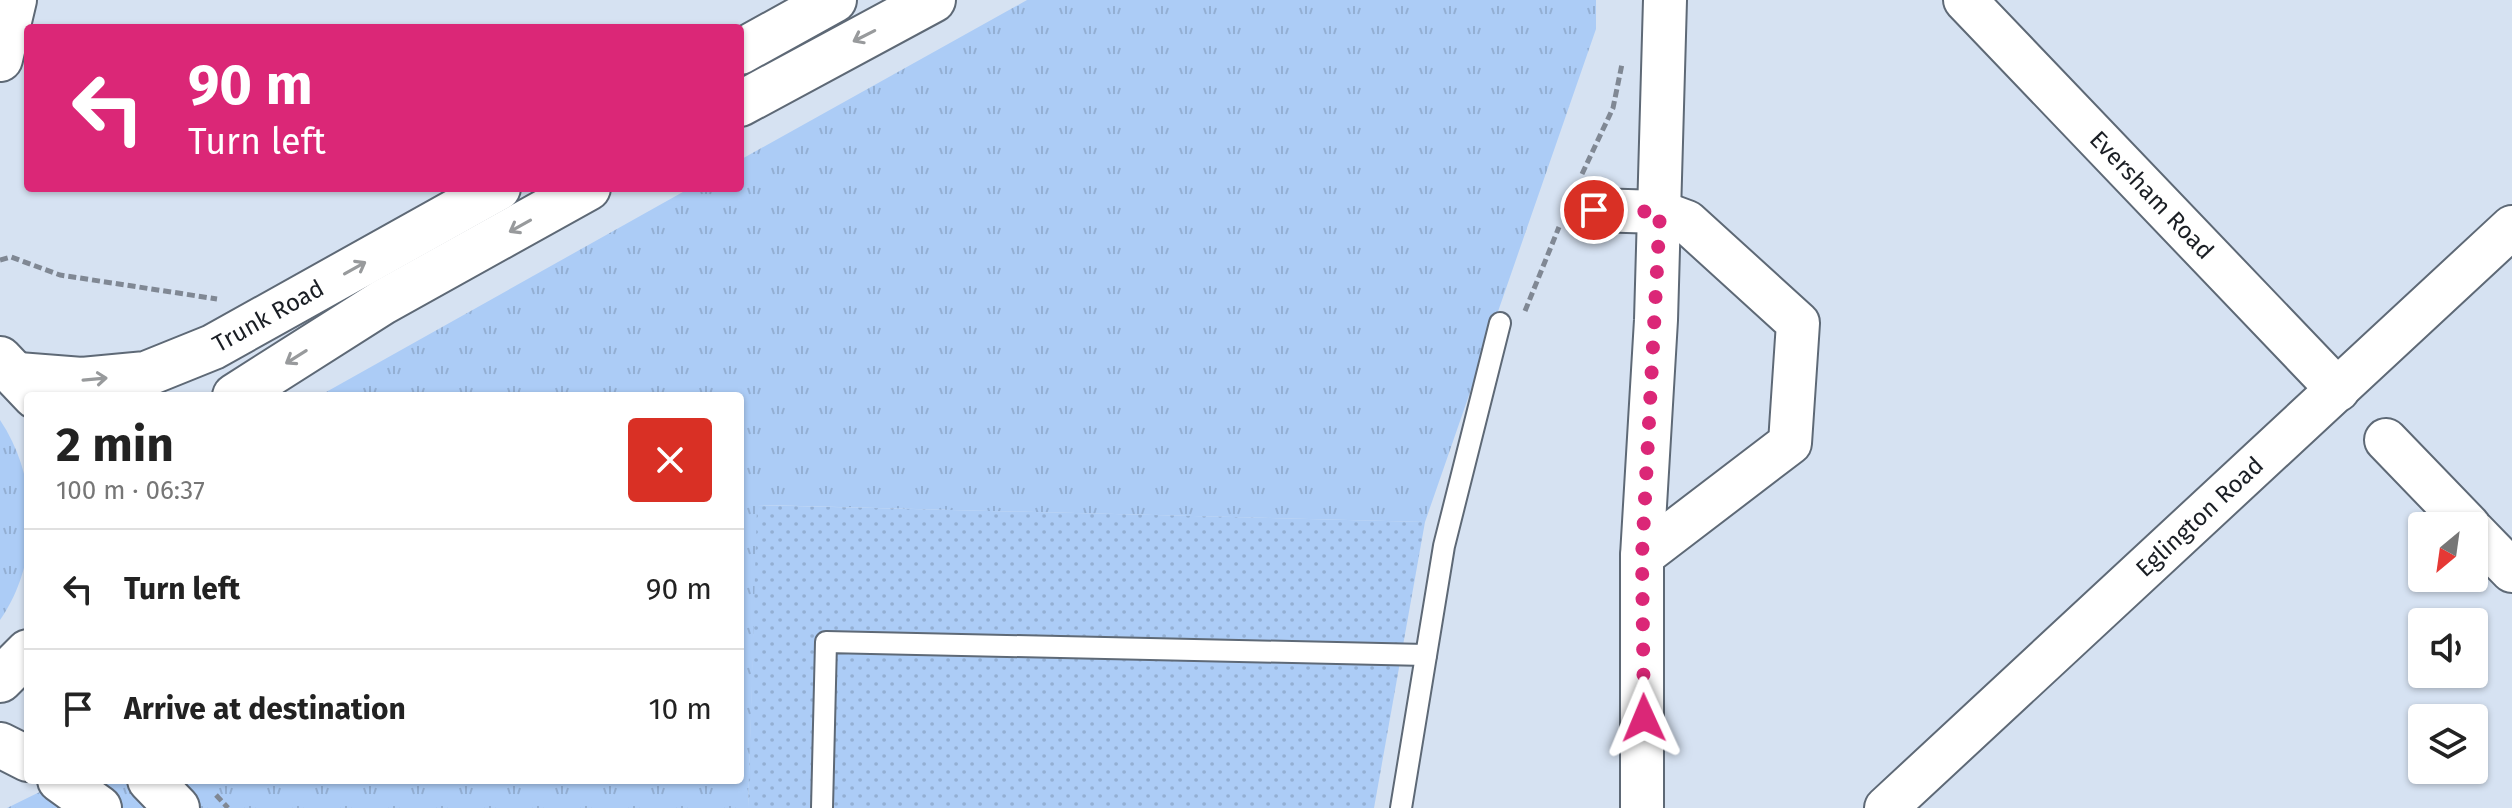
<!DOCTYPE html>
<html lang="en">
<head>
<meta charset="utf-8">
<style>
	:root { --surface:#fff; --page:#f2f2f2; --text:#222; --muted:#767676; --line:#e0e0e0 }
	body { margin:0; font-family:"Fira Sans",sans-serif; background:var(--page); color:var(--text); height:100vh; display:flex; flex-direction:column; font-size:30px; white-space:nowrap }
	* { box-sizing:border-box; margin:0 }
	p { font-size:26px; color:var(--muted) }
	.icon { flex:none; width:44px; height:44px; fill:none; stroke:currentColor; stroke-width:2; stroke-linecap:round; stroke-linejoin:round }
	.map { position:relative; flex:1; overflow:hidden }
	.details { position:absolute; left:24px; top:392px; width:720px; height:392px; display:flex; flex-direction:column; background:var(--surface); border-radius:8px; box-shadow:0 2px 6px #0004 }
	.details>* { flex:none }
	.guide { position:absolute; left:24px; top:24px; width:720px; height:168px; border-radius:8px; box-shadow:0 2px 6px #0004; background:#db2777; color:#fff; overflow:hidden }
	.needle { width:52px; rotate:209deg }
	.fabs { position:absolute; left:2408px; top:512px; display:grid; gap:16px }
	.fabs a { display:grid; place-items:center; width:80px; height:80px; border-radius:8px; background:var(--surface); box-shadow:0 2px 6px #0004; font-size:40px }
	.pin { position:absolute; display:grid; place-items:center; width:68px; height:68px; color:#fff; margin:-34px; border:4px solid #fff; border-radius:50%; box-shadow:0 2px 8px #0007 }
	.me { position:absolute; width:88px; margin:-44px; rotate:359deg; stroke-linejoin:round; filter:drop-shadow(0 0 6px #0008) }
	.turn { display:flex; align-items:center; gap:28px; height:168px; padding:0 32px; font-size:36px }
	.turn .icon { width:104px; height:104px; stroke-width:2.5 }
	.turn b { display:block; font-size:56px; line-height:68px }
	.round { display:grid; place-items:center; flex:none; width:84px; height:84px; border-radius:8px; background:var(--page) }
	.head { display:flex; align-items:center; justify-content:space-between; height:136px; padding:0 32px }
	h1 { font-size:48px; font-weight:700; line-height:60px }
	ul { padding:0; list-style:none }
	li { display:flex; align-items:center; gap:24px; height:120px; padding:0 32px; border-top:2px solid var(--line) }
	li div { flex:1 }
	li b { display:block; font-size:30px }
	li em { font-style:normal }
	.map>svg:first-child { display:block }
	.grass { fill:url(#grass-tufts) }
	.garden { fill:url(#garden-dots) }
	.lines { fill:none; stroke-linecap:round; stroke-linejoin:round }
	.lane-casing { stroke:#5e6976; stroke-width:24 }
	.street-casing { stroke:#5e6976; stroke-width:46 }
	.primary-casing { stroke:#5e6976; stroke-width:48 }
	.highway-casing { stroke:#5e6976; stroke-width:48 }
	.path { stroke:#808894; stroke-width:5; stroke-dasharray:8 4; stroke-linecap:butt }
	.lane { stroke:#fff; stroke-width:20 }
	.street { stroke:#fff; stroke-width:42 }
	.primary { stroke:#fff; stroke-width:44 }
	.highway { stroke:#fff; stroke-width:44 }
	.oneway { stroke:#989a9c }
	.route { stroke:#db2777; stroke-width:14; stroke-dasharray:0 25.2 }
	.labels { text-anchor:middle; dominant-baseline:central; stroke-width:6; stroke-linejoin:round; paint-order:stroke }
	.street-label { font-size:24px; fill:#1a1e24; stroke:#fff }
</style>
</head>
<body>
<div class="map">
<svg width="2512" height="808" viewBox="0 0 2512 808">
	<defs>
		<pattern id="grass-tufts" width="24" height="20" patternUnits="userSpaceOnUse" patternTransform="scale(2)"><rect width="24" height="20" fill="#acccf6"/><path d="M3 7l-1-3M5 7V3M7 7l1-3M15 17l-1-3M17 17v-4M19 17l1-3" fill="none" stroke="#93afd3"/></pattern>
		<pattern id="garden-dots" width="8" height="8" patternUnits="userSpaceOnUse" patternTransform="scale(2)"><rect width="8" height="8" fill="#acccf6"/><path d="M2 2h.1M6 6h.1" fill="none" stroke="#93afd3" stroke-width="1.8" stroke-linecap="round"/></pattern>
	</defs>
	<rect width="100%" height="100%" fill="#d6e2f2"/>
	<g class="grass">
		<path d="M1027,0H1596V29L1425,522L758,505L748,808H7L64,780H740V396H319L690,188H740V160Z"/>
		<path d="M0,420C39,478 41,561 0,620Z"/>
	</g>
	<path class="garden" d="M757,505L1425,522L1374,808H748Z"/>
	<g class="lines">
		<g class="lane-casing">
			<g id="lane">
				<path d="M822,808L826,642L1426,655"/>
				<path d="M1401,808L1444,546L1500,323"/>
			</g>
		</g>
		<g class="street-casing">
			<g id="street">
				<path id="s1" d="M1965,0L2338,390"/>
				<path d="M1594,210L1660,212L1687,222L1798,323L1790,443L1642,556"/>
				<path d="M2386,440L2469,526"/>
				<path d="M2474,532L2512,571"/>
				<path d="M1642,808V556L1656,320L1665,0"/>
				<path id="s2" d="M1886,808L2512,227"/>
			</g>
		</g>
		<g class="primary-casing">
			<g id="primary">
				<path d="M740,52L834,0"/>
				<path d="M740,104L933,0"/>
				<path id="s3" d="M18,375L82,380L146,374L213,347L498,188"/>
				<path d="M235,396L383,302L588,188"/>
			</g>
		</g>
		<g class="highway-casing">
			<g id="highway">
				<path d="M0,59L14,0"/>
				<path d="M0,359L35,396"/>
				<path d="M0,680L28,652"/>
				<path d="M0,745L28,759"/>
				<path d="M60,780L99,808"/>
				<path d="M150,780L177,808"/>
			</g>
		</g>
		<g class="path">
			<path d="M1582,174L1613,108L1622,64"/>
			<path d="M0,260L11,257L60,275L217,299"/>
			<path d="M1525,311L1559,227"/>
			<path d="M216,795L228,808"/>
		</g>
		<use href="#lane" class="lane"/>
		<use href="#street" class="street"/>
		<use href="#primary" class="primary"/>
		<use href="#highway" class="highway"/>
	</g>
	<defs><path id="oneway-shaft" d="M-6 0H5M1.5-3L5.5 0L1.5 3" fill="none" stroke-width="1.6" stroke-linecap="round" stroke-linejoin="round" transform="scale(2)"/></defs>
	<g class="oneway">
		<use href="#oneway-shaft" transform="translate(864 36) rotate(153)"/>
		<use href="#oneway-shaft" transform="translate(520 226) rotate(151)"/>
		<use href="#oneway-shaft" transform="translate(355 268) rotate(-29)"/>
		<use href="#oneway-shaft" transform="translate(296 357) rotate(148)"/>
		<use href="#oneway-shaft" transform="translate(95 379) rotate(-5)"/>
	</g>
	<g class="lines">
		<path class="route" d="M1594,210L1660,212L1642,556L1644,718"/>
	</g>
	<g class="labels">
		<g class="street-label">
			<text stroke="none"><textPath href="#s1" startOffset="270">Eversham Road</textPath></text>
			<text stroke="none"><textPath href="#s3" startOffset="264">Trunk Road</textPath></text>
			<text stroke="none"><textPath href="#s2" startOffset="428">Eglington Road</textPath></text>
		</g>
	</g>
</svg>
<div class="fabs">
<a><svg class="needle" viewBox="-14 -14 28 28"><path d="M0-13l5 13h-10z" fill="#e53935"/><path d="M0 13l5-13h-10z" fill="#767676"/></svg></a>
<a><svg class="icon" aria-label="sound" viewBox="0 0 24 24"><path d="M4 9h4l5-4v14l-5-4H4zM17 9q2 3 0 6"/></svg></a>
<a><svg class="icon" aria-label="layers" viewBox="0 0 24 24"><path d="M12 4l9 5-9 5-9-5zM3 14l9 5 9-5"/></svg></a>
</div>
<div class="pin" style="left:1594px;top:210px;background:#d93025"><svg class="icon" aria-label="arrive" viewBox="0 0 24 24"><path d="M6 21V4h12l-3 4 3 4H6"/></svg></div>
<svg class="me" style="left:1644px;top:718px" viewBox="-20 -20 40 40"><path d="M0-17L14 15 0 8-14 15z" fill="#db2777" stroke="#fff" stroke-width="4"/></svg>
<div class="guide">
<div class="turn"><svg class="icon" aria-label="left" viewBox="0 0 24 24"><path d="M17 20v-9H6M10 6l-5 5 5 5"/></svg><div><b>90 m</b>Turn left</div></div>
</div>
<section class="details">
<div class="head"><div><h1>2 min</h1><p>100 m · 06:37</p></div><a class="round" style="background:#d93025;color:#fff"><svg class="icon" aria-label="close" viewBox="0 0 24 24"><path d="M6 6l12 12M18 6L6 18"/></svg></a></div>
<ul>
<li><svg class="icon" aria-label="left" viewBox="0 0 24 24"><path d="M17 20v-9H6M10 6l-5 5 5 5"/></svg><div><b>Turn left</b></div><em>90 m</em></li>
<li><svg class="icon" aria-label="arrive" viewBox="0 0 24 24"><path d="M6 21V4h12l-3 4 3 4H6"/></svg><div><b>Arrive at destination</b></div><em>10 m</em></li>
</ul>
</section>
</div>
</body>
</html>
